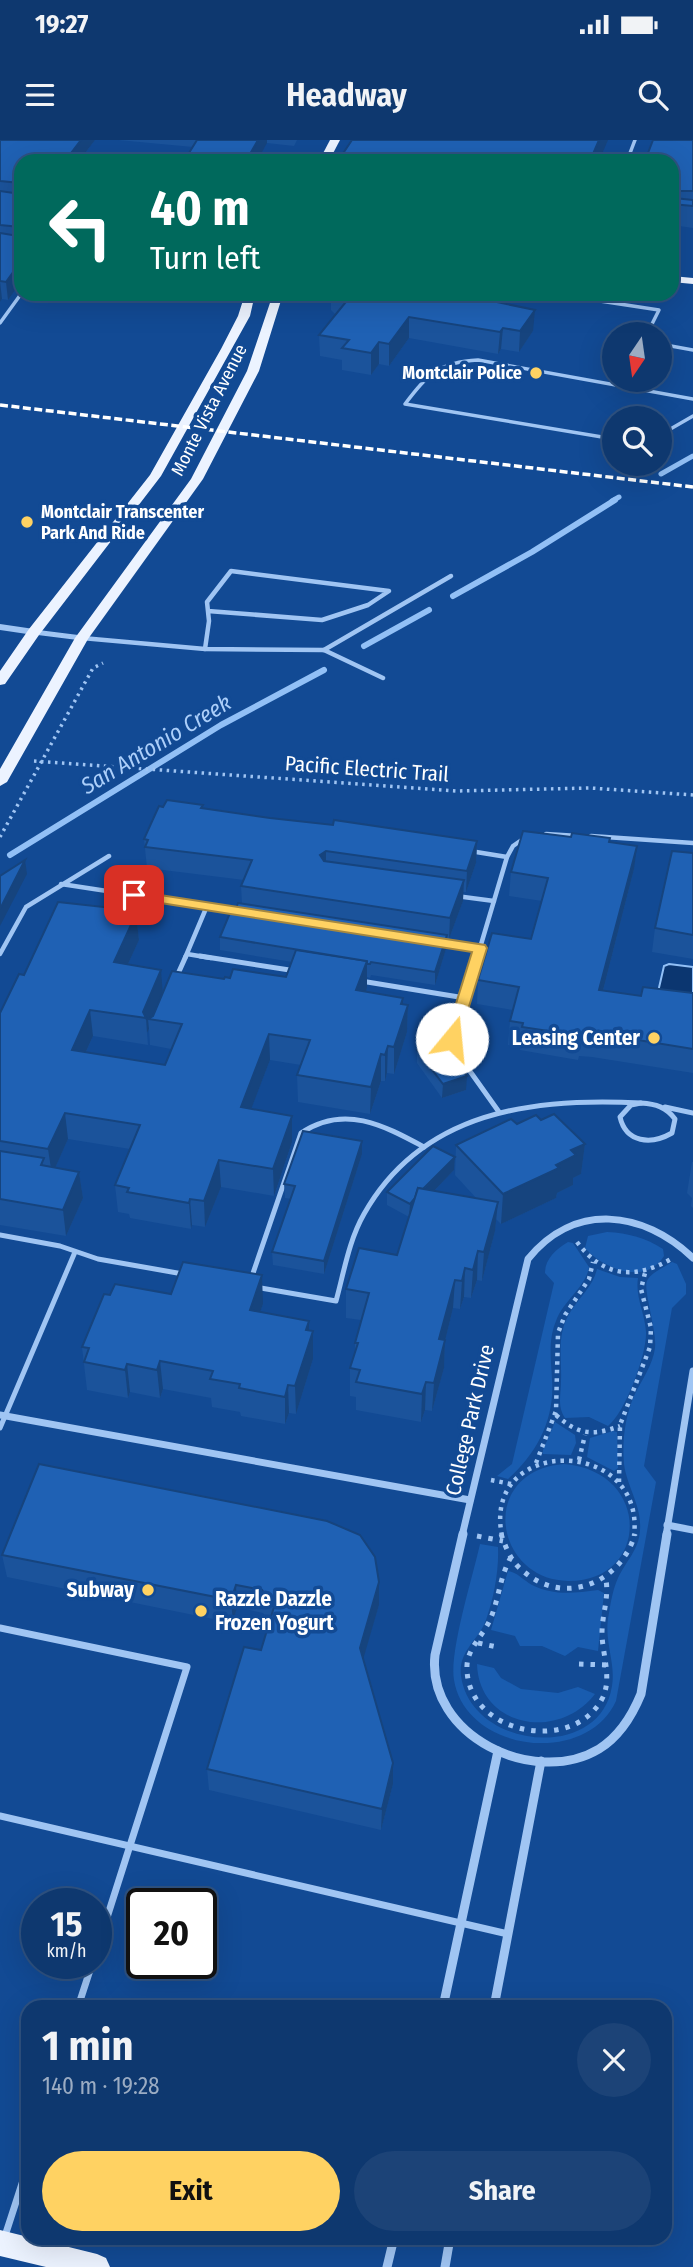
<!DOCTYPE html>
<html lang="en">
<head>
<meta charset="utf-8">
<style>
	:root { --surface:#0e386f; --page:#1c4377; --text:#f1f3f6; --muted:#9bacc3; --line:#2e5282; --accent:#ffd262 }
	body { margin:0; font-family:"Fira Sans Condensed",sans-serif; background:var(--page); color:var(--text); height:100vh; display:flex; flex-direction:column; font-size:26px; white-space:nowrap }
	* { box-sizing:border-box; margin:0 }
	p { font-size:23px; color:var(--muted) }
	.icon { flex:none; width:38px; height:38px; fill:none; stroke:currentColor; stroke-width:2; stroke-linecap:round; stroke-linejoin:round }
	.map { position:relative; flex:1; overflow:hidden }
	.sheet { position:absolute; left:21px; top:1860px; width:651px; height:245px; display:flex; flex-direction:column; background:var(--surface); border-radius:21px; box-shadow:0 7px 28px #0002,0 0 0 2px var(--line) }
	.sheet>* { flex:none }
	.hud { position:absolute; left:14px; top:14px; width:665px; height:147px; border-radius:21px; box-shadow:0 7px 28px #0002,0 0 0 2px var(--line); background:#00695c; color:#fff; overflow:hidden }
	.needle { width:46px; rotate:193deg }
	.tools { position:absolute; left:602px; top:182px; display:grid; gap:14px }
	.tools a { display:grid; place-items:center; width:70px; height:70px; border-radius:50%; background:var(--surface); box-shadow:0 7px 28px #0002,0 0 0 2px var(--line); font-size:35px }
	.speed { position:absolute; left:21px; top:1748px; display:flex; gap:14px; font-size:35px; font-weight:700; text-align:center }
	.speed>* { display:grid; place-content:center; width:91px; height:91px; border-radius:50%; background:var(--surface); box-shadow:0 7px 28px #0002,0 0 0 2px var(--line); line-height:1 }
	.speed small { font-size:18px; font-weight:400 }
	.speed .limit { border:4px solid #111; border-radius:10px; background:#fff; color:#111 }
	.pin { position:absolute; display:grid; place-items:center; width:60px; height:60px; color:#fff; margin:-30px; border-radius:14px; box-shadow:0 4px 10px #0006 }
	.me { position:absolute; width:77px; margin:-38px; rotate:17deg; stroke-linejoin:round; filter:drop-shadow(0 0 5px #0008) }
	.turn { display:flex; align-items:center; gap:24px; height:147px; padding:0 21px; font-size:32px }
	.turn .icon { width:91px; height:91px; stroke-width:2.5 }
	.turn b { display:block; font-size:49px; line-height:60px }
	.round { display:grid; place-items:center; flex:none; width:74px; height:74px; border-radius:37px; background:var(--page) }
	.headline { display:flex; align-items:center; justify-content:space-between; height:119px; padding:0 21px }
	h1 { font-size:42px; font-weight:700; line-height:52px }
	.action { display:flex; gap:14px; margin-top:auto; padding:14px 21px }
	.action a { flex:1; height:80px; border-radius:42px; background:var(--accent); color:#111; font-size:28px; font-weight:700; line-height:80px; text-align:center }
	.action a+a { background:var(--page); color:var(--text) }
	.status { display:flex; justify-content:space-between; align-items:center; height:49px; padding:0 35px; background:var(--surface); direction:ltr }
	.status svg { height:19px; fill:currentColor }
	header { display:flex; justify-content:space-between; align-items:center; height:91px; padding:0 21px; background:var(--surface); font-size:32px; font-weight:700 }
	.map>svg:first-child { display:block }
	.green { fill:#195caf }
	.water { fill:#0b3670; stroke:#92c0f6; stroke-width:2 }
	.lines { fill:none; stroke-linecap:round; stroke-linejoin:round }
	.stream-far1 { stroke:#92c0f6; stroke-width:5 }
	.stream { stroke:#92c0f6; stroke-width:6 }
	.path-far2 { stroke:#a0c5f3; stroke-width:3.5; stroke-dasharray:2.5 4.5; stroke-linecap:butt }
	.path-far1 { stroke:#a0c5f3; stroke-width:4.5; stroke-dasharray:3.5 5; stroke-linecap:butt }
	.path { stroke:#a0c5f3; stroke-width:5; stroke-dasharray:4.5 7; stroke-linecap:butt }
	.service-far3 { stroke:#a0c5f3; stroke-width:3.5 }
	.service-far2 { stroke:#a0c5f3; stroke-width:4.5 }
	.service-far1 { stroke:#a0c5f3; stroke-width:5 }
	.service { stroke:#a0c5f3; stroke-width:7 }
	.minor-far2 { stroke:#a0c5f3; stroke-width:5 }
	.minor-far1 { stroke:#a0c5f3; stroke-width:7 }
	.minor { stroke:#a0c5f3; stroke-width:9 }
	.tertiary { fill:#a0c5f3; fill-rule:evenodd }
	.primary { fill:#ecf3ff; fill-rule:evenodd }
	.rail { stroke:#fff; stroke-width:3.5; stroke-dasharray:8 3.5; stroke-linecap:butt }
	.wall { fill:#1b539b; fill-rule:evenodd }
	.shaded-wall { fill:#16447e }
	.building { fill:#1f61b4; stroke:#16447e; stroke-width:2 }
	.route { fill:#ffd262; stroke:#a68840; stroke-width:2 }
	.poi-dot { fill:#ffd262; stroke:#124a94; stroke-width:2.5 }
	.labels { text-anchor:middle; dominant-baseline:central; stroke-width:7; stroke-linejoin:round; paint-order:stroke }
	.far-poi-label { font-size:18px; font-weight:bold; fill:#fff; stroke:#124a94; text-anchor:end }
	.far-street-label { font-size:18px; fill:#fff; stroke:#124a94 }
	.street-label { font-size:21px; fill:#fff; stroke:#124a94 }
	.poi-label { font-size:21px; font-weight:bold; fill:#fff; stroke:#124a94; text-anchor:end }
	.water-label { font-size:23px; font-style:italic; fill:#accffa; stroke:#124a94 }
</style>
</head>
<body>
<div class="status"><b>19:27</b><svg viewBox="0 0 49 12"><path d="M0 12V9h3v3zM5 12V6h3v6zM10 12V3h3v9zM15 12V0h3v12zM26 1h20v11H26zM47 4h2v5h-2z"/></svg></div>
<header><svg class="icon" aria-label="menu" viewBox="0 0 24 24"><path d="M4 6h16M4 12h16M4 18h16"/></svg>Headway<svg class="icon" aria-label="search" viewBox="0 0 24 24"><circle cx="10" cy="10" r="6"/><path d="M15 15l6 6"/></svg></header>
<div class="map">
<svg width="693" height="2127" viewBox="0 0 693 2127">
	<rect width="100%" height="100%" fill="#124a94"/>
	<g class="green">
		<path d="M607,1092C628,1093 646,1098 663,1109L664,1116C646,1146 603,1129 585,1108L588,1096Z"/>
		<path d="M568,1102L573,1103L589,1127C586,1147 563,1161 556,1181C548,1200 551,1219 552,1239C555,1279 537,1313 508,1339L497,1336L512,1324L554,1143L545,1133C545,1119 556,1109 568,1102Z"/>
		<path d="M672,1122L677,1124L686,1144V1154L672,1168L644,1326L656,1342L616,1561C586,1627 466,1612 454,1540C449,1512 473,1436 480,1404L498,1407C499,1431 494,1457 486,1480C478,1501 458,1511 461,1536C471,1609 600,1623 612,1546C616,1521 603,1501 609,1473C611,1461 613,1449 618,1438C626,1421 639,1410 640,1390C642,1366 627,1347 624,1324C622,1301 625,1277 634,1256C641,1241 653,1225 655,1208C657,1190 643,1150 647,1141C650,1133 665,1127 672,1122Z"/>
		<path d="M597,1129L620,1137L638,1138C635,1157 645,1173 646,1192C647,1214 625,1273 608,1286L589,1277L565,1278C557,1266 561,1255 561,1241C562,1215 556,1194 571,1171C580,1157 593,1146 597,1129Z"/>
		<path d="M555,1282L575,1295L576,1303L571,1315L543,1314V1310Z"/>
		<path d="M613,1291L617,1292L618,1328L614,1331L587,1317L590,1298Z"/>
		<path d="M564,1324C652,1331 650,1442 568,1441C494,1440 477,1331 564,1324Z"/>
		<path d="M508,1431C517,1432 523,1440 532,1445C554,1456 574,1453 598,1450L604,1453L598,1511L578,1507L565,1516L542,1506H520L515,1496L491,1490Z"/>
		<path d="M477,1524L494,1528L501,1538L521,1549L558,1553L578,1547L595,1554C558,1602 479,1587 477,1524Z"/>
	</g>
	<path class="water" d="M669,824L693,827V854L658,852L664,826Z"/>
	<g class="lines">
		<g class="stream-far1">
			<path d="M661,334L693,316"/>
			<path d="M612,361L619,357"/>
		</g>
		<g class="stream">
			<path d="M453,456L532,412L615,360"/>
			<path d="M364,506L429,470"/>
			<path d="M10,715L221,585L324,530"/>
		</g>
		<g class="path-far2">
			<path d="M34,621L456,651L590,648L693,655"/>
			<path d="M0,697L93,528L103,523"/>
		</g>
		<g class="path-far1">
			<path d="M577,1102C603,1137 634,1140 671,1119"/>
			<path d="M556,1275C578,1295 593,1296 620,1286"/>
			<path d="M579,1320L585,1295"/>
			<path d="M536,1323L556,1271L558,1193L565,1175L589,1139L593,1122"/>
			<path d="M491,1340L511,1344"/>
			<path d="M619,1342L620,1285L650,1207L651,1188L641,1149L645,1133"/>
			<path d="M502,1396C481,1295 646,1296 634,1396"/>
		</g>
		<g class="path">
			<path d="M501,1394C506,1408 511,1422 523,1431C564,1467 621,1443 635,1394"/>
			<path d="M477,1396L503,1401"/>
			<path d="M511,1417C499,1438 499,1461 489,1482C482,1496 468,1509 467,1525C464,1594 574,1616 603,1557C612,1537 602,1513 602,1493C602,1475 609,1458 606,1440"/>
			<path d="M478,1503L497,1507"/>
			<path d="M579,1524L606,1525"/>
		</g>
		<g class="service-far3">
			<path d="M627,21L635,0"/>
			<path d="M554,154L659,170L647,194"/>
			<path d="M0,183L21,154"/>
			<path d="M660,204L693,210"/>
			<path d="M660,295L693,276"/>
			<path d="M614,299L405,264C428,234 439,222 478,220L693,259"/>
		</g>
		<g class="service-far2">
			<path d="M82,498L205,509L324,510L383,538"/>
			<path d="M205,509L209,481L207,462L231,431L389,451L368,465L322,480L208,471"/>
			<path d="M324,510L451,436"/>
			<path d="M546,694L578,696"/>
			<path d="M591,696L693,703"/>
			<path d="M470,711L507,717"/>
			<path d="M61,744L238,771"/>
			<path d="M456,756L494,761"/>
			<path d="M441,803L480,809"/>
			<path d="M0,814L26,767L109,716"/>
			<path d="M187,814L211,818"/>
			<path d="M185,818L207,766"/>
			<path d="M477,818L507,717L513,706L526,697"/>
		</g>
		<g class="service-far1">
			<path d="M200,816L296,831"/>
			<path d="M477,816L452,906L499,972"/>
			<path d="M177,836L186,816"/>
			<path d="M361,841L465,858"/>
			<path d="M641,963C656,964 666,967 675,979L672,993C651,1005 626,1003 620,977L631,965Z"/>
			<path d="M665,967L693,973"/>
			<path d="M0,1095L60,1106L98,1119L183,1134"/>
			<path d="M251,1139L301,993C344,964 383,985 424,1007"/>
			<path d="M255,1147L336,1161C344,1132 349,1100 364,1074C422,971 533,957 641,963"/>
			<path d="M0,1288L75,1112"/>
		</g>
		<g class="service">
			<path d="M0,1488L187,1527L96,1812"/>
			<path d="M0,1676L508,1794"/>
			<path d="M78,1867L92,1824"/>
			<path d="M4,2099L28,2025"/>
		</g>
		<path class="minor-far2" d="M34,492L82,498"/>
		<g class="minor-far1">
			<path d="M0,1275L470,1360"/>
			<path d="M667,1385L693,1390"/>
			<path d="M462,1396L528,1119C574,1062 643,1070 693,1118"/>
			<path d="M666,1396L693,1231"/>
		</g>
		<g class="minor">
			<path d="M463,1394L435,1515C426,1595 534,1648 599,1609C620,1596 632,1576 641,1554L667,1394"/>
			<path d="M443,1867L498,1611"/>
			<path d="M494,1867L541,1621"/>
			<path d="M387,2127L394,2098"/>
			<path d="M445,2127L450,2098"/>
		</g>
		<path class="tertiary" d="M0,484L34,489L39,492L34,495L0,490Z"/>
		<g class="primary">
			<path d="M330,0H340L329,21H319Z"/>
			<path d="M672,136L693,138V144L672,142Z"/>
			<path d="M245,154H255L250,176L161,336L39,495L5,544L0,545V531L29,489L150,335L221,209L238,176Z"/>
			<path d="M273,154H283L259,231L203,339L88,499L7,642L0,646V629L75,498L191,339L247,231Z"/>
			<path d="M0,2090L97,2114L106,2118L110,2127H46L0,2116Z"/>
		</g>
		<path class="rail" d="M0,265L693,347"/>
	</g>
	<g class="wall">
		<path d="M0,0H95L79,21H21V142L8,160L2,159L0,162Z"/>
		<path d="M118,0H297L294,6L267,3L193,7Z"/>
		<path d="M693,0V88L672,85V21Z"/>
		<path d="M331,154H458L533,191L519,212L501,209L498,214L409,198L389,226L379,224L371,235L342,230V220L320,216L319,195L336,175L331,170Z"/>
		<path d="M203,668L270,678L477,701L476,723L466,752H463V761L449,799H447L446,809L435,845L371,835L370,838L367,837V848L365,852L403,858V865H408L407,892L394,934L387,933L385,941H381L370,974L298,962L297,935L301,925L270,920L251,969L292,976V1002L274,1056L221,1047L205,1087L192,1085L191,1089L130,1078L129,1074L118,1072L115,1045L130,1009L68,999L55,1028L79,1032L83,1058L66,1096L0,1085V873L24,835L122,769V772L136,774L139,800L128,824L163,852L230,838L286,837L292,822L220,810V797L236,768L242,764L241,746L244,740L147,728L144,699ZM149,889L150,905L171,909L165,925L86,912L93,896L148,905L147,893Z"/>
		<path d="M571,697L610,702L634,729L603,851L641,856L693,853V933L592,917L579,916L578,920L520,910V907L508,905L510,881L513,870L477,864L478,840L531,799L542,761L509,756L511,732Z"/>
		<path d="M693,713V819L652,812L655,788Z"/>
		<path d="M417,910L466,950L442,958L417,923Z"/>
		<path d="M541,980L585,1004L581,1034L573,1038V1045L557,1053L556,1058L501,1084L496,1079L495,1091L482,1141L477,1140L471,1158L464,1157L460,1169L453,1168L445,1201L444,1228L432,1271L425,1270L421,1282L356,1270V1257L350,1256V1228L355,1214V1203L361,1180L346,1178V1149L397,1115L409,1077L387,1065V1052L455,1017L454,1030L434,1051L477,1059L455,1035L456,1005L517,984Z"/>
		<path d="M362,1001V1014L324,1134L273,1125L272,1112L291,1059L285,1058L284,1044Z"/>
		<path d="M692,1022H693V1068L691,1066L692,1058L687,1053Z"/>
		<path d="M171,1154L263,1164L260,1172L309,1181V1190L313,1191V1219L296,1274L289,1273L285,1284L241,1276L240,1272L212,1267L211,1258L163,1249L160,1258L130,1252L128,1258L87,1250L82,1207L110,1155Z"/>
		<path d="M39,1324L379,1465L363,1518L393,1623V1644L381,1690L209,1650L207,1629L261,1510L270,1481L263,1473L237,1467L233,1483L7,1437L2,1415Z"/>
	</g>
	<g class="shaded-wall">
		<path d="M81,0H95L79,21H65Z"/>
		<path d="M258,0H267V3L257,21H246Z"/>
		<path d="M599,0H608L599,21H590Z"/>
		<path d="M21,121V142L8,160L6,142Z"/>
		<path d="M0,141L2,159L0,162Z"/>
		<path d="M535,170L533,191L519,212L520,191Z"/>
		<path d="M409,177V198L389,226V204Z"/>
		<path d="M503,188L501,209L498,214L500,192Z"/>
		<path d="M379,202V224L371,235V213Z"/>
		<path d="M477,701L476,723L466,752L467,731Z"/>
		<path d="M637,706L634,729L597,874L599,850Z"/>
		<path d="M326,711V732L320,715Z"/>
		<path d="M25,720L27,734L0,786V769Z"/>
		<path d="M464,740L463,761L449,799L450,778Z"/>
		<path d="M136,774L139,800L117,848L114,822Z"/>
		<path d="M447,795L446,809L435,845V832Z"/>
		<path d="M367,821V848L356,877V850Z"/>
		<path d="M161,830L163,856L153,880L148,879L149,889L147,893L146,878L143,872Z"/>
		<path d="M403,858V880L408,865L407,892L394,934V907L401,864Z"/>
		<path d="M90,870L93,896L75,936L72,910Z"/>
		<path d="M269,894L270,920L242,993L241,967Z"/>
		<path d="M388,906L387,933L385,941V915Z"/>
		<path d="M381,914V941L370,974L371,947Z"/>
		<path d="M467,936L466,950L442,958L443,944Z"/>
		<path d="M65,973L68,999L52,1035L48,1009Z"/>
		<path d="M292,976V1002L274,1056L273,1029Z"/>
		<path d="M362,1001V1014L324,1134V1121Z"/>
		<path d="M585,1004L581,1034L573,1038V1045L557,1053L556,1058L501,1084L503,1054L556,1025L571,1010Z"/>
		<path d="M455,1017L454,1030L409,1077L410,1064Z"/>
		<path d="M219,1020L221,1047L205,1087L204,1061Z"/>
		<path d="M79,1032L83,1058L66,1096L63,1070Z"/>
		<path d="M190,1059L192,1085L191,1089L189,1063Z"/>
		<path d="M498,1062L495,1091L482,1141L484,1112Z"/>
		<path d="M478,1111L477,1140L471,1158L473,1130Z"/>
		<path d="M465,1128L464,1157L460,1169L462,1141Z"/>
		<path d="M262,1135L263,1164L251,1198L250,1170Z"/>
		<path d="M455,1140L453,1168L445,1201L444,1228L432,1271L434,1243L439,1199Z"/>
		<path d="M309,1181V1203L313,1191V1219L296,1274L295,1246L306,1190Z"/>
		<path d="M160,1221L163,1249L160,1258L157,1230Z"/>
		<path d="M127,1224L130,1252L128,1258L125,1230Z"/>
		<path d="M426,1242L425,1270L421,1282L422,1254Z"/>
		<path d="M288,1245L289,1273L285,1284V1257Z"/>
		<path d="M379,1442V1465L360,1530V1508Z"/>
		<path d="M236,1445L237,1467L233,1483L231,1460Z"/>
		<path d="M393,1623V1644L381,1690L382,1669Z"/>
	</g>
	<g class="building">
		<path d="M0,0H81L65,21H21V88L20,87L0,85V51L21,54L20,43L0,41Z"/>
		<path d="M197,0H258L246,21H184Z"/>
		<path d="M352,0H599L590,21H338Z"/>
		<path d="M653,0H693V51H672V21H645Z"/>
		<path d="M672,57L674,58L693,60V66L672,64Z"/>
		<path d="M0,93L18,96L21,94V121L6,142L0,141Z"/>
		<path d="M336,154H458L535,170L520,191L503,188L500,192L409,177L389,204L379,202L371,213L342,208L349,200L319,195L345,163Z"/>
		<path d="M167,660L203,665L201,668L270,678L333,685L334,680L477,701L467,731L326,711L320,715L324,721L464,740L450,778L241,746L252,720L145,707L148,700L144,699L159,666L163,667Z"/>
		<path d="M523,691L571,697L572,693L610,698L609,702L637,706L599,850L641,856L643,847L693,853V909L595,893H582L581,896L522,887L523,883L510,881L519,847L478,840L492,793L531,799L548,738L511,732Z"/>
		<path d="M672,711L693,713V795L655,788Z"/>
		<path d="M25,720L0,769V736Z"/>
		<path d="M58,762L122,769L121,771L136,774L114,822L161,830L143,872L146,878L90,870L72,910L165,925L182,884L148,879L153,876L172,831L224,839L225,837L230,838L233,829L286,837L296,810L367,821L356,850L403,858L401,864L408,865L394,907L388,906L385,915L381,914L371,947L297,935L310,900L269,894L241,967L292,976L273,1029L219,1020L204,1061L190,1059L189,1063L127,1052L129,1048L115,1045L140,985L65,973L48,1009L0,1001V873L19,834L24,835Z"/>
		<path d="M238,763L447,795L435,832L371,822L370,824H367V821L220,797L232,768H236Z"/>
		<path d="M441,902L467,936L443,944L417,910Z"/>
		<path d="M554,974L585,1004L571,1010L576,1015L556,1025L559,1028L503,1054L456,1005L511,979L517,984L536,975L541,980Z"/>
		<path d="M303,991L362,1001L324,1121L272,1112L295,1046L284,1044Z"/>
		<path d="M433,1006L455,1017L423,1049L418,1048L415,1058L410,1064L387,1052Z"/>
		<path d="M0,1011L44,1018L41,1025L79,1032L63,1070L0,1059Z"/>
		<path d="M418,1048L498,1062L484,1112L478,1111L473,1130L465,1128L462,1141L455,1140L439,1199L445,1200L434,1243L426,1242L422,1254L356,1242L360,1230L350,1228L358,1203H355L369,1153L346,1149L359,1108L397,1115Z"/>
		<path d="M183,1122L262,1135L250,1170L309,1181L306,1190L313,1191L295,1246L288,1245L285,1257L239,1248L240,1244L210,1239L213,1231L160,1221L157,1230L127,1224L125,1230L84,1222L89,1208L82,1207L104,1154L110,1155L115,1144L171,1154Z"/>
		<path d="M39,1324L327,1381L360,1395L375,1417L379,1442L360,1508L393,1623L382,1669L207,1629L244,1507L261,1510L274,1467L262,1450L236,1445L231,1460L2,1415Z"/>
	</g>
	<path class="route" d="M134,751L485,805L487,808L459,899L452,904L445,899L472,812L129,758L127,755Z"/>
	<g class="poi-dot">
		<circle cx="536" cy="233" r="7"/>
		<circle cx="27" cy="382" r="7"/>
		<circle cx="654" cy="898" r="7"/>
		<circle cx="148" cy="1450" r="7"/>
		<circle cx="201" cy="1471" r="7"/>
	</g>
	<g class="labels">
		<g class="far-poi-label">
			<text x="522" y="233">Montclair Police</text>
			<text x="41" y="372" text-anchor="start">Montclair Transcenter<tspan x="41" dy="21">Park And Ride</tspan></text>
		</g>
		<g class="far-street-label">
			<text transform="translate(209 270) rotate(-63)">Monte Vista Avenue</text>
		</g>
		<g class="street-label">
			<text transform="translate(367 629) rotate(4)">Pacific Electric Trail</text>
			<text transform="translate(470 1280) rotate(-77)">College Park Drive</text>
		</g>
		<g class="poi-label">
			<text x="640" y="898">Leasing Center</text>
			<text x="134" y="1450">Subway</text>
			<text x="215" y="1459" text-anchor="start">Razzle Dazzle<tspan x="215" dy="24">Frozen Yogurt</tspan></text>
		</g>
		<g class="water-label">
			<text transform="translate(156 604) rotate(-31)">San Antonio Creek</text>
		</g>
	</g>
</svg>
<div class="tools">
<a><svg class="needle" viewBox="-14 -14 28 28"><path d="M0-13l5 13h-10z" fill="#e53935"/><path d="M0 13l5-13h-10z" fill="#9bacc3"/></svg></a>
<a><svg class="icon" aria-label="search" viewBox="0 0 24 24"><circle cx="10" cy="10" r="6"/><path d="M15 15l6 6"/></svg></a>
</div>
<div class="speed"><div>15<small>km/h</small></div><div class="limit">20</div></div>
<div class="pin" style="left:134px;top:755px;background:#d93025"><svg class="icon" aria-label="arrive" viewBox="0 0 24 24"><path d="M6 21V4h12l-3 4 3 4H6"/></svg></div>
<svg class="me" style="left:452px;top:899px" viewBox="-20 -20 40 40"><circle r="19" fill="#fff"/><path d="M0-13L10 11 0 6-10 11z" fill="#ffd262"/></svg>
<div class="hud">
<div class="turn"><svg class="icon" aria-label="left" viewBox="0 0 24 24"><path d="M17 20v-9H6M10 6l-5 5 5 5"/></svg><div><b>40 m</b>Turn left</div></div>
</div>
<section class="sheet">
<div class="headline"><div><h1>1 min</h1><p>140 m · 19:28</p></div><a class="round"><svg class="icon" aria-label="close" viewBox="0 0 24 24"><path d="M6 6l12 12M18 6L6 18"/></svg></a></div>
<div class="action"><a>Exit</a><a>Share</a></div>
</section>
</div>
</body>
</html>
